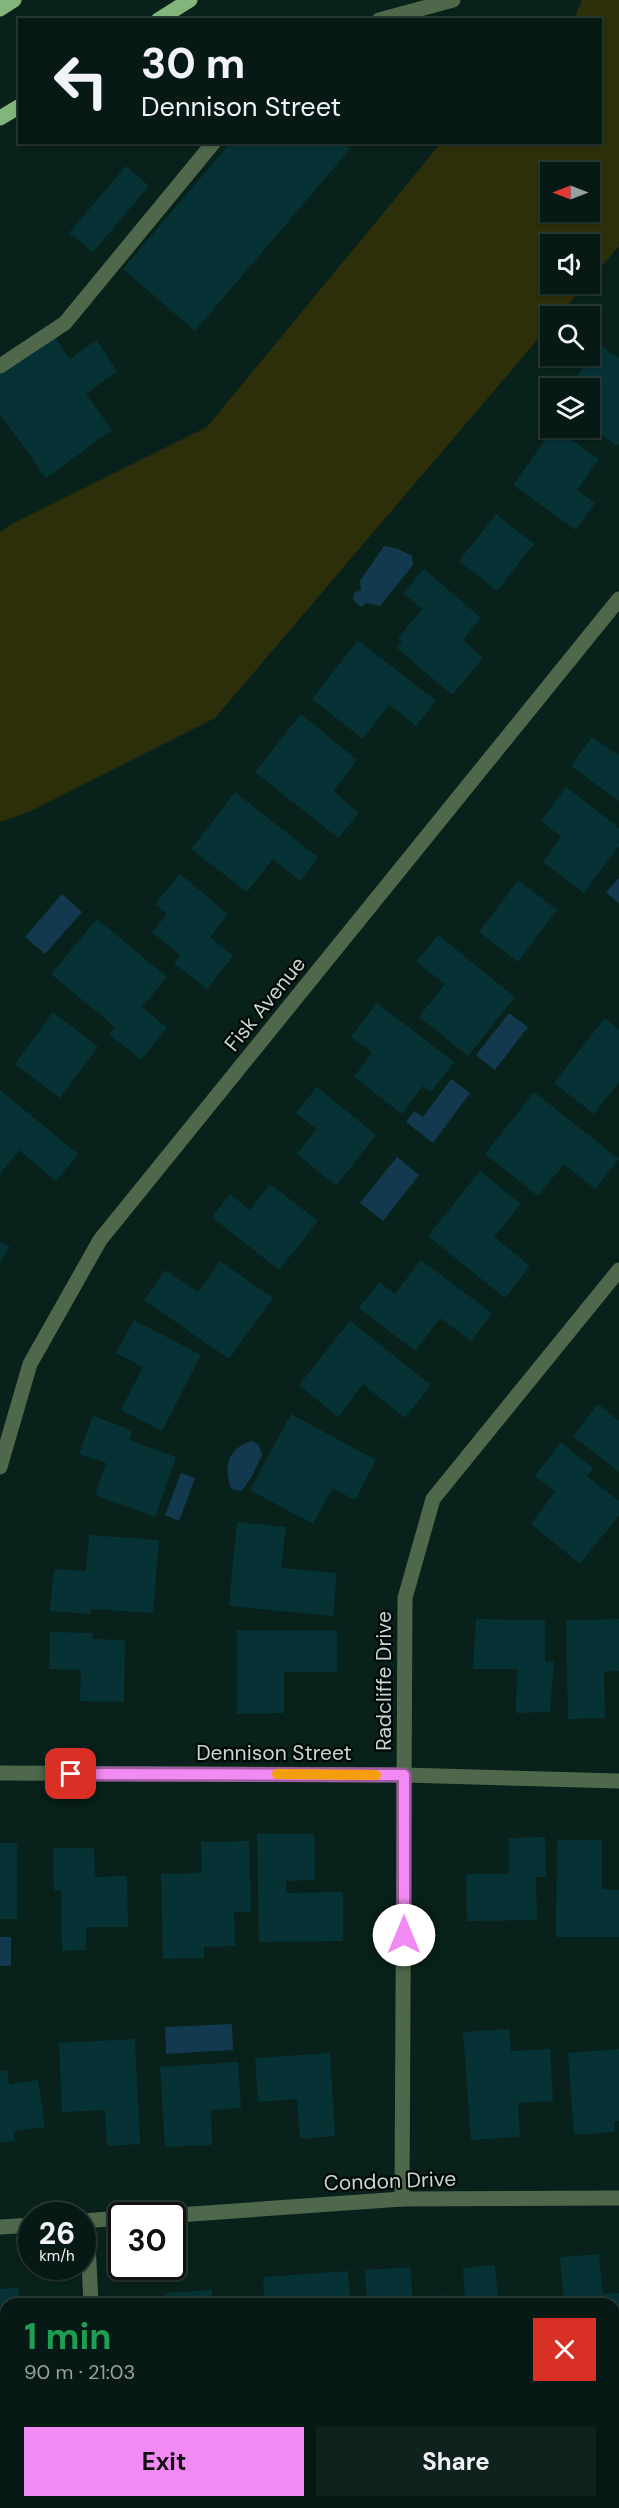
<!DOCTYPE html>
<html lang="en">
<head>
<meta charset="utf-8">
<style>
	:root { --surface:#061914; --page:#0f221d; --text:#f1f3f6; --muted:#98a0a0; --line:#273834; --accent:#f28af3 }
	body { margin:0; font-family:"DM Sans",sans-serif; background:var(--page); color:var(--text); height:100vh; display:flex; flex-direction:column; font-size:22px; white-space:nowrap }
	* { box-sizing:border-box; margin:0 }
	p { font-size:20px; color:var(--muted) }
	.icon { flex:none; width:33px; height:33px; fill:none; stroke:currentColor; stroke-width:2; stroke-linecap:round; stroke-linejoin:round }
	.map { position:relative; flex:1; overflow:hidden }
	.sheet { position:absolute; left:0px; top:2298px; width:620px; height:210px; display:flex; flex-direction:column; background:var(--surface); border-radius:18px 18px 0 0; box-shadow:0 2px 4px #0004,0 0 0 2px var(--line) }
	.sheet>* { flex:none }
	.hud { position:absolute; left:18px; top:18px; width:584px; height:126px; border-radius:0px; box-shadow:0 2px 4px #0004,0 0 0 2px var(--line); background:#061914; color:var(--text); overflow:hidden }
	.needle { width:39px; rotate:270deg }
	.tools { position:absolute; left:540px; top:162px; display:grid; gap:12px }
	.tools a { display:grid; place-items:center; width:60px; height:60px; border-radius:0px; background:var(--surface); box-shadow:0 2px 4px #0004,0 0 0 2px var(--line); font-size:30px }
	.speed { position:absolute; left:18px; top:2202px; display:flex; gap:12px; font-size:30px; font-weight:700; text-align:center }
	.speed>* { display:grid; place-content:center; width:78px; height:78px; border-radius:50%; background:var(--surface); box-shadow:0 2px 4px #0004,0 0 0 2px var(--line); line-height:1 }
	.speed small { font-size:15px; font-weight:400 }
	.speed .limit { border:3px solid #111; border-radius:9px; background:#fff; color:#111 }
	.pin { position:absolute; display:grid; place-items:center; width:51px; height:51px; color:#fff; margin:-26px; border-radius:12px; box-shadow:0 3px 9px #0006 }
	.me { position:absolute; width:66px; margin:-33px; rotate:0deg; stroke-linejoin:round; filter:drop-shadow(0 0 4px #0008) }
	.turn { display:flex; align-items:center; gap:21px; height:126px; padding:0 24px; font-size:27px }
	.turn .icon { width:78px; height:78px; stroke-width:2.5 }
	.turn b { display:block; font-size:42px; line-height:51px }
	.round { display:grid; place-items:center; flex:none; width:63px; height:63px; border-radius:0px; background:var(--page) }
	.head { display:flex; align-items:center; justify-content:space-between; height:102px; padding:0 24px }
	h1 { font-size:36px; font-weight:700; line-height:45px; color:#1e9e55 }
	.primary-button { display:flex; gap:12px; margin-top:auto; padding:12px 24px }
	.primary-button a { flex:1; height:69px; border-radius:0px; background:var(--accent); color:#111; font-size:24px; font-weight:700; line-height:69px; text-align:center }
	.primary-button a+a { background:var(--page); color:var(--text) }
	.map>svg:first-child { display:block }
	.green { fill:#2d2e0a; fill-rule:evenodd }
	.water { fill:#12394d }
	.building { fill:#073235 }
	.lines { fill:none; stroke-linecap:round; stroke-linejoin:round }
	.minor { stroke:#4f684c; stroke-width:15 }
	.major { stroke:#81b57c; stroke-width:15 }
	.route-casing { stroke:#9d5a9e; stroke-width:15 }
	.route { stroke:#f28af3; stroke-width:10 }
	.slow { stroke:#f59e0b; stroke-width:10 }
	.labels { text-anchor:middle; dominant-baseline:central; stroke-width:4.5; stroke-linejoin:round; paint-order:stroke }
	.street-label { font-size:21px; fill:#c9d7d2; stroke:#020806 }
</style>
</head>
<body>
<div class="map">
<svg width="619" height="2508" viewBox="0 0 619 2508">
	<rect width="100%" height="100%" fill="#08211a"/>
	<g class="green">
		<path d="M582,0H619V246L590,280V244H550V284H586L558,316H550V325L215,718L31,811L0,822V532L10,525L207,427L441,143L600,142V20L574,19ZM550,172H590V212H550Z"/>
		<path d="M614,2395H619V2508H261L263,2502H614Z"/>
	</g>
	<g class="water">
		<path d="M384,546L396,548L412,556L413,565L380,606L366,603L361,607L353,600L354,593L361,590L360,581Z"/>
		<path d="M619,878V904L606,892Z"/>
		<path d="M62,894L82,912L45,954L25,937Z"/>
		<path d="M509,1013L528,1027L495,1070L476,1055Z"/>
		<path d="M451,1079L470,1093L433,1143L406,1122L414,1111L423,1117Z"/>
		<path d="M397,1157L419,1175L383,1221L360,1203Z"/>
		<path d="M252,1441L259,1445L262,1455L252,1476L242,1491L231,1489C223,1466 228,1448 252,1441Z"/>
		<path d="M181,1473L195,1478L179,1521L165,1515Z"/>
		<rect x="0" y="1937" width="11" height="29"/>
		<path d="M232,2024L233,2050L166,2054L165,2027Z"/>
	</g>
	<g class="building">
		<path d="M231,142H342L350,149L195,331L123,269Z"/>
		<path d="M126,166L149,186L93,252L69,233Z"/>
		<path d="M53,335L70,359L96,340L117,371L86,394L112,430L46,478L0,414V374Z"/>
		<path d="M600,345L619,358V443L617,446L590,427V388H569Z"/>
		<path d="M554,428L599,459L577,490L595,503L576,530L513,485Z"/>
		<path d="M496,514L534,544L497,591L459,561Z"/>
		<path d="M424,569L481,618L463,640L483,658L452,695L397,648L402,642L398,638L422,609L403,593Z"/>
		<path d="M358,640L436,701L416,726L389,705L363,739L312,699Z"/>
		<path d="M301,714L357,760L333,791L359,813L338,838L255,772Z"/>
		<path d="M592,737L618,755L619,753V801L571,766Z"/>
		<path d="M566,787L619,828V846L584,893L543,862L561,837L541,821Z"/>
		<path d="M235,792L318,857L300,881L273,859L247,892L191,849Z"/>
		<path d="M180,874L228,914L210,937L233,956L207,989L174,963L180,955L152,932L167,914L155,904Z"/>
		<path d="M518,880L557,910L518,962L479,932Z"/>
		<path d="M97,919L167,977L142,1007L167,1028L141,1060L109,1034L115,1027L51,974Z"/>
		<path d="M438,935L515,997L468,1056L419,1017L445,984L416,962Z"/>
		<path d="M377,1003L454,1062L431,1092L423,1086L402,1114L354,1077L372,1053L351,1037Z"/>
		<path d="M53,1012L98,1047L60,1098L15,1064Z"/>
		<path d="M605,1018L619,1030V1082L594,1114L554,1083Z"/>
		<path d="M317,1087L376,1135L336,1186L297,1154L317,1129L296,1113Z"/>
		<path d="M0,1090L78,1154L56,1181L19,1150L0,1174Z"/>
		<path d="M534,1092L619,1159L595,1189L564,1164L538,1196L485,1154Z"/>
		<path d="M480,1171L521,1204L494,1237L530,1266L505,1298L428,1236Z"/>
		<path d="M270,1184L318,1221L279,1270L212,1217L230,1194L250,1210Z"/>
		<path d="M0,1241L10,1247L0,1262Z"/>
		<path d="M421,1260L492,1313L471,1341L440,1318L415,1351L359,1308L379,1282L395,1294Z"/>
		<path d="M220,1261L273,1298L229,1359L144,1300L165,1270L198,1292Z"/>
		<path d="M134,1320L201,1355L162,1431L121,1410L143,1367L116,1353Z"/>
		<path d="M350,1321L431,1385L405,1418L363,1384L338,1417L299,1385Z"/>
		<path d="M598,1404L619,1421V1472L573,1436Z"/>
		<path d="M291,1414L376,1460L355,1500L332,1488L313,1524L250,1490Z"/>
		<path d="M93,1416L132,1430L129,1440L176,1457L155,1517L95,1495L106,1463L79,1454Z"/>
		<path d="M561,1442L593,1468L587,1476L619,1501V1515L580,1564L531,1524L555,1492L535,1476Z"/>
		<path d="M237,1522L286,1527L281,1568L337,1573L333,1616L229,1606Z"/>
		<path d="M89,1535L159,1540L153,1613L91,1609V1614L50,1611L54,1569L86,1571Z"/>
		<path d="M476,1619L545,1620V1661L554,1662L550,1712L516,1713L517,1669H473Z"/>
		<path d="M619,1619V1671L604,1672L605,1718L568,1719L566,1620Z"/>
		<path d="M237,1630H337V1672H284V1713L237,1714Z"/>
		<path d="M50,1632L93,1633V1639L125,1640L124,1702L80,1701L81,1670L49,1669Z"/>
		<path d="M257,1834H314L315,1880L286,1881V1893L343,1892V1941L259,1942Z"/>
		<path d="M545,1837L546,1877H536L537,1920L467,1921L466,1874H509V1838Z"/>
		<path d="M557,1840H602V1889L619,1890V1937H556Z"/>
		<path d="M249,1841L251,1912H234L235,1946L204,1947V1958L163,1959L161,1874L202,1873L201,1842Z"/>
		<rect x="0" y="1843" width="17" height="76"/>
		<path d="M53,1848H94L95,1877L127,1876L128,1927H86V1950L62,1951L61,1890H54Z"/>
		<path d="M509,2029L511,2051L550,2049L553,2101L518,2103L520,2137L471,2140L463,2032Z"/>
		<path d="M135,2039L140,2144L107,2146L105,2110L62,2112L59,2043Z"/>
		<path d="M619,2049V2121L614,2122L615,2132L574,2135L568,2053Z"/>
		<path d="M330,2053L335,2136L300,2139L297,2099L258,2102L255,2058Z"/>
		<path d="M238,2062L241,2108L211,2110L212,2145L165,2147L160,2067Z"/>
		<path d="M7,2070L9,2084L38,2080L45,2127L14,2131L15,2141L0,2143V2071Z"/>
		<path d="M599,2254L603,2294L619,2293V2369H614V2304H564L560,2257Z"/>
		<path d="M495,2265L498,2300L538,2297V2304H465L463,2268Z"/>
		<path d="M411,2267L412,2297L445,2295V2304H367L365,2270Z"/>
		<path d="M348,2271L350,2304H265L263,2277Z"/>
		<path d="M18,2288L19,2304H6V2371H0V2289Z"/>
		<path d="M212,2290V2301L245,2299V2304H164V2293Z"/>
		<path d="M166,2502H228L226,2508H163Z"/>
	</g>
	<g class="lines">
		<g class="minor">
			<path d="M379,20L453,0"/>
			<path d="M0,366L65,323L214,142"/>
			<path d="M0,1467L30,1364L100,1240L619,599"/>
			<path d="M0,1773L404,1775L619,1781"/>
			<path d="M402,2199L405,1598L433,1499L619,1270"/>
			<path d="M164,2216L402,2199L619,2198"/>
			<path d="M82,2221L122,2218"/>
			<path d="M87,2221L91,2304"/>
			<path d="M0,2227L32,2225"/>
			<path d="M78,2508L81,2502"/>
		</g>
		<g class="major">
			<path d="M0,9L14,0"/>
			<path d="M158,20L190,0"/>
			<path d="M0,118L20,106"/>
		</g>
	</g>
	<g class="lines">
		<g class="route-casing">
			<path id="route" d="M71,1774L404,1775V1935"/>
		</g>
		<use href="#route" class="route"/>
		<path class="slow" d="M277,1774L376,1775"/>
	</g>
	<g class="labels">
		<g class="street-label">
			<text transform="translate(265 1004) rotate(-51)">Fisk Avenue</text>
			<text transform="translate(384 1681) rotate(-90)">Radcliffe Drive</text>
			<text x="274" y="1753">Dennison Street</text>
			<text transform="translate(390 2181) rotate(-2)">Condon Drive</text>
		</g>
	</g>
</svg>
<div class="tools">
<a><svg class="needle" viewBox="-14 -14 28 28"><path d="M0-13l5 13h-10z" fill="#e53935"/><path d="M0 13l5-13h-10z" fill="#98a0a0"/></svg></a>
<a><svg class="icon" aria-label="sound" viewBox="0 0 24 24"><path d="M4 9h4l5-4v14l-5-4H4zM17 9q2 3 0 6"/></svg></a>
<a><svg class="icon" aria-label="search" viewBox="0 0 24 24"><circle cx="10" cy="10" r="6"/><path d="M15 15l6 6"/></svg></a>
<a><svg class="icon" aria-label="layers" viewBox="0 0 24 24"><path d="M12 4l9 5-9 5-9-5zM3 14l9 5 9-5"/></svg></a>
</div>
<div class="speed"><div>26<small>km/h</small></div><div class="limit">30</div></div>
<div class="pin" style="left:71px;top:1774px;background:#d93025"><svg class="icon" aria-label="arrive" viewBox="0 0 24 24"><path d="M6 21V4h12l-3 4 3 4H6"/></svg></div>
<svg class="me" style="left:404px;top:1935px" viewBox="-20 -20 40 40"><circle r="19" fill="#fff"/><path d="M0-13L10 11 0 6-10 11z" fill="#f28af3"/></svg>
<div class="hud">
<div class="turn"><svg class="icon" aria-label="left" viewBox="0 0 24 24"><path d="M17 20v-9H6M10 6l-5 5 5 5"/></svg><div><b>30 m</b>Dennison Street</div></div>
</div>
<section class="sheet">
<div class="head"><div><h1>1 min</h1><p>90 m · 21:03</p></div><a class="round" style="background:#d93025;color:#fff"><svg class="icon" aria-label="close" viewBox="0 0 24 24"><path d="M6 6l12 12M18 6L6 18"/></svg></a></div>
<div class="primary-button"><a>Exit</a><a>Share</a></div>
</section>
</div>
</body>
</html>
